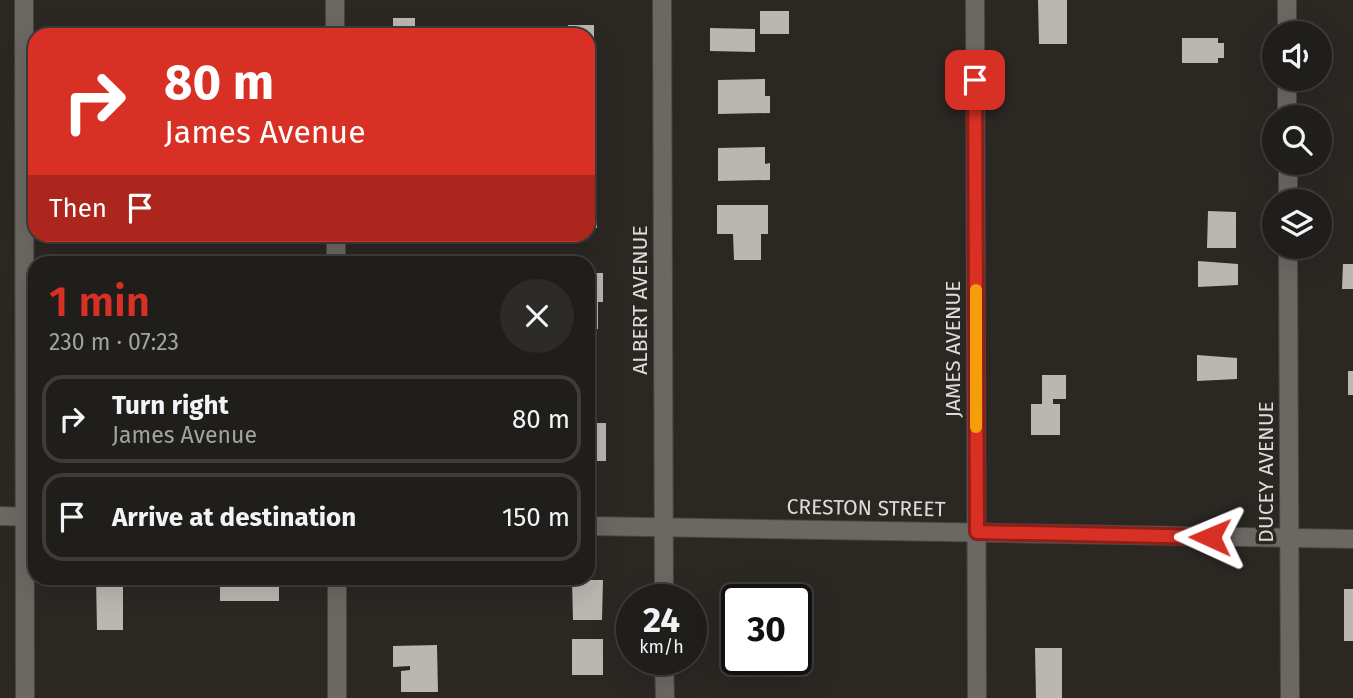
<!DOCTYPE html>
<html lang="en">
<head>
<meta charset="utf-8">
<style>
	:root { --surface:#201e1b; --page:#2d2b28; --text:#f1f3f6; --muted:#a2a2a3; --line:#3d3c3a; --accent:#d93025 }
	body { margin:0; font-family:"Fira Sans",sans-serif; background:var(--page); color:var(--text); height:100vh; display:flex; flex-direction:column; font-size:26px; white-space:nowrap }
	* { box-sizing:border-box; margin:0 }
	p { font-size:23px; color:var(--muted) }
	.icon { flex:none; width:38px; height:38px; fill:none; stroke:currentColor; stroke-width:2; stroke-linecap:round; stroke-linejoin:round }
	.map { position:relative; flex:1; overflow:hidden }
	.side { position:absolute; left:28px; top:256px; width:567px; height:329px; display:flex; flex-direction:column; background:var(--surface); border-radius:21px; box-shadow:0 7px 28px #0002,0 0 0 2px var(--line) }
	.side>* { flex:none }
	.hud { position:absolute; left:28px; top:28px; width:567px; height:214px; border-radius:21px; box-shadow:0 7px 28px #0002,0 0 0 2px var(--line); background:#d93025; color:#fff; overflow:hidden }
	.tools { position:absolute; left:1262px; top:21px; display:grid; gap:14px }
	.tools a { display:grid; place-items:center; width:70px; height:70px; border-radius:50%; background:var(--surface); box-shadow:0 7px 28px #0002,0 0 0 2px var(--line); font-size:35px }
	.speed { position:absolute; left:616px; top:584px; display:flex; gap:14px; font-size:35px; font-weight:700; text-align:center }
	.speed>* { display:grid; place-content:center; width:91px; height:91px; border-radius:50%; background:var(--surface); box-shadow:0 7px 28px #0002,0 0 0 2px var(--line); line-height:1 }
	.speed small { font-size:18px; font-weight:400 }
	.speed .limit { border:4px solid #111; border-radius:10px; background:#fff; color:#111 }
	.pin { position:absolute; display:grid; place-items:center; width:60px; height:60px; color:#fff; margin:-30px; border-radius:14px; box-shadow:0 4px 10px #0006 }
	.me { position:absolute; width:77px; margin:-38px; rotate:271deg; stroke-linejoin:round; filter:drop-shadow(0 0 5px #0008) }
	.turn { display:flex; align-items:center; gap:24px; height:147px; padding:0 21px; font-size:32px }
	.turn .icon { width:91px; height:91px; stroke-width:2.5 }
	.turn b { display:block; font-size:49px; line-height:60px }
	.then { display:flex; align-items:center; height:66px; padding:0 21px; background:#0003; gap:14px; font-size:26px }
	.round { display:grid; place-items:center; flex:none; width:74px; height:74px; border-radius:37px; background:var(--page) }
	.head { display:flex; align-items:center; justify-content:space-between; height:119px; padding:0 21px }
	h1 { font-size:42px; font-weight:600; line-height:52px; color:var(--accent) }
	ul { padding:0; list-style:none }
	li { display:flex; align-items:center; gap:21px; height:88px; margin:0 14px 10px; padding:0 7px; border:4px solid var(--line); border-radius:21px }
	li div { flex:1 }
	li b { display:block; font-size:26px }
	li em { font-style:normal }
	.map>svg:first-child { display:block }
	.building { fill:#bab6b1 }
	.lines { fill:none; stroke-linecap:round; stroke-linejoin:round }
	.minor-casing { stroke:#494642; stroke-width:20 }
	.minor { stroke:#6b6863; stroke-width:18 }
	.route-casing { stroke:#8d1f18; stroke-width:18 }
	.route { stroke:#d93025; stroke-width:12 }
	.slow { stroke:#f59e0b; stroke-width:12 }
	.labels { text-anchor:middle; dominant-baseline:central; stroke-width:7; stroke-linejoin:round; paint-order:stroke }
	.street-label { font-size:21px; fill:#dedcd9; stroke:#2b2824 }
</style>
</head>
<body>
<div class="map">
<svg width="1353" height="698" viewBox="0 0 1353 698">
	<rect width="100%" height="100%" fill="#2b2824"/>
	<g class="building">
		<path d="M1038,0H1067V44H1039Z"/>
		<rect x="760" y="11" width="29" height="23"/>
		<rect x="393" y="18" width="22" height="17"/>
		<path d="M568,25H594V63H588V35H568Z"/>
		<path d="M710,28L755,29V52L710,51Z"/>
		<path d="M1182,38H1218V43H1224V58H1218V63H1182Z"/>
		<path d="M765,79V96H770V113L718,114V80Z"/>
		<rect x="588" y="116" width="8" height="39"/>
		<path d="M765,147V164L770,163V180L718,181V148Z"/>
		<rect x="588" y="189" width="9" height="39"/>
		<path d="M717,205H768V234H761V260H734L733,234H717Z"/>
		<path d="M1208,211L1236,212V248H1207Z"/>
		<path d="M1198,261L1238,264V285L1198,287Z"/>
		<path d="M1343,264H1353V289H1342Z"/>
		<path d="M588,273H603V302H598V329H588Z"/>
		<path d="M1197,355L1237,358V379L1197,381Z"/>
		<rect x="1348" y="371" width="5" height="24"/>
		<path d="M1042,375H1066V399H1053V404H1060V435H1031V404H1042Z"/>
		<rect x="588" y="423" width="18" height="38"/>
		<path d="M96,578H123V630H97Z"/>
		<rect x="220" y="578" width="59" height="23"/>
		<path d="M572,580H603L602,620H573Z"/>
		<rect x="1344" y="589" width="9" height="52"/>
		<rect x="572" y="639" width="31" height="36"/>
		<path d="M437,645L438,692H401V671L410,670V666L393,667V646Z"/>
		<path d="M1035,648H1062V698H1036Z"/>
	</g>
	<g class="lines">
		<g class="minor-casing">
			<g id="minor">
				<path d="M24,0L25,698"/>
				<path d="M335,0V35"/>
				<path d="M662,0L664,600"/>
				<path d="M975,0L977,698"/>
				<path d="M1287,0V33"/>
				<path d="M1287,79V117"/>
				<path d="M1288,163V201"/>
				<path d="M336,234V262"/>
				<path d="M1288,247L1290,698"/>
				<path d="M0,516L35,517"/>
				<path d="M588,526L1353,539"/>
				<path d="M337,578V698"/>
				<path d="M664,660L665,698"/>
			</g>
		</g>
		<use href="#minor" class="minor"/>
	</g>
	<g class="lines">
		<g class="route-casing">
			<path id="route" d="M975,80L977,532L1210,537"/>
		</g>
		<use href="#route" class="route"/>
		<path class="slow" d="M976,290V427"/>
	</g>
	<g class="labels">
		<g class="street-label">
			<text transform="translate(640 300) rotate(-90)">ALBERT AVENUE</text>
			<text transform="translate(953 349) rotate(-90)">JAMES AVENUE</text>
			<text transform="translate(1266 472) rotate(-90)">DUCEY AVENUE</text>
			<text transform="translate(866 508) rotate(1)">CRESTON STREET</text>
		</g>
	</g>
</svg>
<div class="tools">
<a><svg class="icon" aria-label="sound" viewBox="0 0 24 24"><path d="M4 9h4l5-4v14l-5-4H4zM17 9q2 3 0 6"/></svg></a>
<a><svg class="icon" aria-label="search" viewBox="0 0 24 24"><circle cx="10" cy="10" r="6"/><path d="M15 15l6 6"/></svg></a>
<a><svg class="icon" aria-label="layers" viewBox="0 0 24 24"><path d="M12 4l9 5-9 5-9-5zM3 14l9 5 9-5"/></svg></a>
</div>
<div class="speed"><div>24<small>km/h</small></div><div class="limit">30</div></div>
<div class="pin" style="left:975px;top:80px;background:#d93025"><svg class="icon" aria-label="arrive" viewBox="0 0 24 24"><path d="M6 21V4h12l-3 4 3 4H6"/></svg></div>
<svg class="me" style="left:1210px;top:537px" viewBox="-20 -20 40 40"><path d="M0-17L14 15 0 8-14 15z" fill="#d93025" stroke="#fff" stroke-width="4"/></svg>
<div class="hud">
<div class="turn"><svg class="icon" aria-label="right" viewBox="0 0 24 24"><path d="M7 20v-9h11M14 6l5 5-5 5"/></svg><div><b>80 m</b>James Avenue</div></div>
<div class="then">Then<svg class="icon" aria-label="arrive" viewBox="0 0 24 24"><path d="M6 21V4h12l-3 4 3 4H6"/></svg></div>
</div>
<section class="side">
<div class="head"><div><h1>1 min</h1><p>230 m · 07:23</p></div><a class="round"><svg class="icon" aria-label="close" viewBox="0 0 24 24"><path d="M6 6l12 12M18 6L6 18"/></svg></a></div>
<ul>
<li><svg class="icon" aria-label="right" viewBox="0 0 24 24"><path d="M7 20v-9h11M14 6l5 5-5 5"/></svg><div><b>Turn right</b><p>James Avenue</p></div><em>80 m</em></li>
<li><svg class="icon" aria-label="arrive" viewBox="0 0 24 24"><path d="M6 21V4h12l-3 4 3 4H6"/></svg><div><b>Arrive at destination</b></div><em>150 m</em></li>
</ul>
</section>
</div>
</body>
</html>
